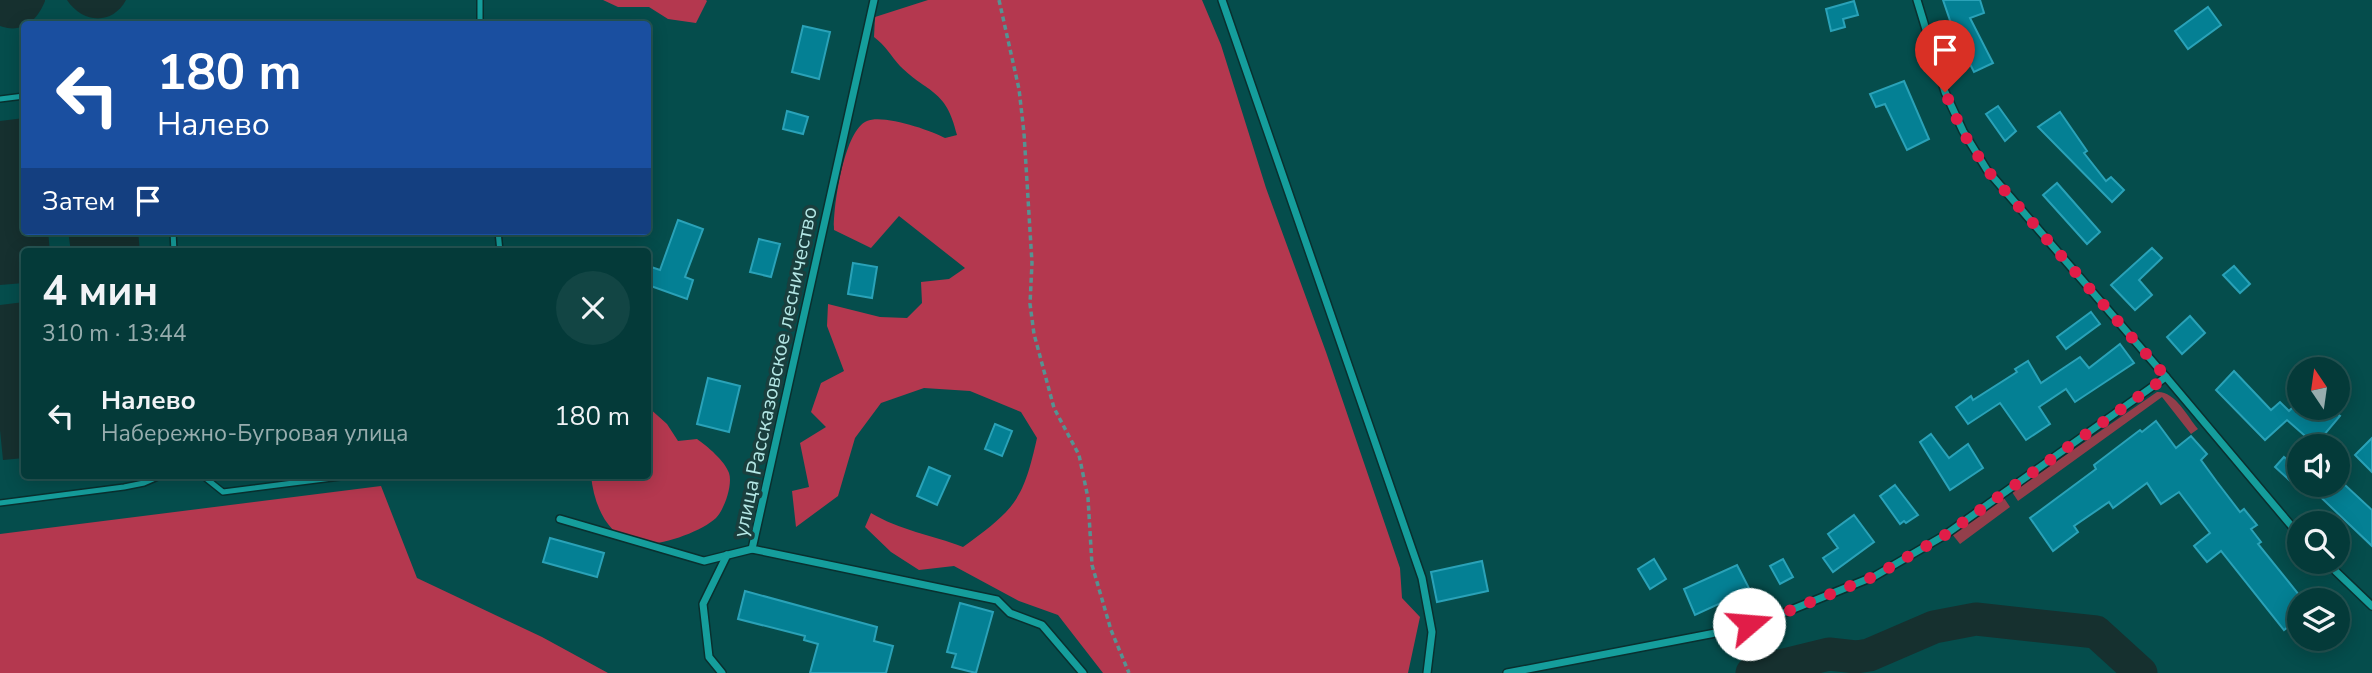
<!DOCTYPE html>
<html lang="ru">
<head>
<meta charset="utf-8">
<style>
	:root { --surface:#043a39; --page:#124544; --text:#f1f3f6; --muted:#97adae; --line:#255453 }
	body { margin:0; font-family:"Nunito Sans",sans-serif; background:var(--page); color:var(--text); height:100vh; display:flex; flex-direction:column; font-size:26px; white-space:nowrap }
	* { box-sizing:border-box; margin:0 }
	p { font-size:23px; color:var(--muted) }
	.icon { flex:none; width:38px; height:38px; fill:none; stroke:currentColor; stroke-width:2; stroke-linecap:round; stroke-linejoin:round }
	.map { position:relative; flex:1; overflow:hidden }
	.sheet { position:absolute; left:21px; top:248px; width:630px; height:231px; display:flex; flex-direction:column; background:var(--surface); border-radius:7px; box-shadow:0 4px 18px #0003,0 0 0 2px var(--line) }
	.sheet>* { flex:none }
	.banner { position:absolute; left:21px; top:21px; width:630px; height:214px; border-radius:7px; box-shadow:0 4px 18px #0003,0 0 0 2px var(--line); background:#1a4fa0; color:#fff; overflow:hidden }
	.needle { width:46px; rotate:347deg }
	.controls { position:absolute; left:2287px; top:357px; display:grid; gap:14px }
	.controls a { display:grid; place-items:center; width:63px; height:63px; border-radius:50%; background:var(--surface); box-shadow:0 4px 18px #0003,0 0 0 2px var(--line); font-size:35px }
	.pin { position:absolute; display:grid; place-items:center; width:60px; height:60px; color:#fff; margin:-72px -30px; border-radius:50% 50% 50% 0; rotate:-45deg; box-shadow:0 0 7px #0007 }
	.pin .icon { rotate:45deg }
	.me { position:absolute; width:77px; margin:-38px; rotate:72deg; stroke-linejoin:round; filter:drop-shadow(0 0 5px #0008) }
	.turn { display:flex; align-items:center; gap:24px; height:147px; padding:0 21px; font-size:32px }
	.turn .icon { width:91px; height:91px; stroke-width:2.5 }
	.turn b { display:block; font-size:49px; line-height:60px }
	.then { display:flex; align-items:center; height:66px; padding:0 21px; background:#0003; gap:14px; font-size:26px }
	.round { display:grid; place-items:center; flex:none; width:74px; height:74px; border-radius:37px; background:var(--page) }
	.overview { display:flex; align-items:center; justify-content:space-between; height:119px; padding:0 21px }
	h1 { font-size:42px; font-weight:700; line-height:52px }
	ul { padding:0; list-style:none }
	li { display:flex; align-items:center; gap:21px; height:98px; padding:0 21px }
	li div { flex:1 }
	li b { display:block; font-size:26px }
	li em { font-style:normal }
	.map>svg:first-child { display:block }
	.green { fill:#933f4b }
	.forest { fill:#b4384f }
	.water { fill:#16302f }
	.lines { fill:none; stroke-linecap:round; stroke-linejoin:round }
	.river { stroke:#16302f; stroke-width:33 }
	.building { fill:#048094; stroke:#2aa2b8; stroke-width:2 }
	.lane-casing { stroke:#09302f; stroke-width:8 }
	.street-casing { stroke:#09302f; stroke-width:10 }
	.path { stroke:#559392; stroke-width:3.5; stroke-dasharray:5 3.5; stroke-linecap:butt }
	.lane { stroke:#159e9c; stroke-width:5 }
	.street { stroke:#159e9c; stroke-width:7 }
	.route { stroke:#e11d48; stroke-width:12; stroke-dasharray:0 21.6 }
	.labels { text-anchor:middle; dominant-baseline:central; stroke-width:7; stroke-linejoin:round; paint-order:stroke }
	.street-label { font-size:21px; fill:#b4e7e5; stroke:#1a3f3e }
</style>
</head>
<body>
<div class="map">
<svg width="2372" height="673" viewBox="0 0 2372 673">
	<rect width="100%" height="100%" fill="#054d4c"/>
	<g class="green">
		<path d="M2157,392C2175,391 2187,416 2198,429L2191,434L2162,397L2018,501L2012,492Z"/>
		<path d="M2004,498L2010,507L1960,544L1952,534Z"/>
	</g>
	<g class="forest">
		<path d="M603,0H706L707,1L696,23L668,19L649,7H618Z"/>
		<path d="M928,0H1202L1221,45L1266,188L1326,352L1400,568L1402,598L1420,617L1408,673H1103L1058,615L1019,601L954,566L919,570L891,552L865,527L871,513C899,530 932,535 963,547C1015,509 1023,501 1037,438L1021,412L970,391L924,388L881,403L855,438L838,496L796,527L792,491L809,487L800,443L826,427L811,412L821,383L844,371L827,326L828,304L880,317L907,318L922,303L921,282L949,279L965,268L899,216L871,248L834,230C833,207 844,130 867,121C883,114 930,130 945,138L957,135C946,88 928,94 900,66C891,56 885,45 874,37L875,17Z"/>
		<path d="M648,407L667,424L678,441L697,439C707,446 725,461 729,473C733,485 724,510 716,518C701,532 655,549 635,543C605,534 594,503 591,476H648Z"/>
		<path d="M381,486L417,578L542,637L608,673H0V534Z"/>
	</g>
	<g class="water">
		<path d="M0,0H45V1C37,21 22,34 0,26Z"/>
		<path d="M67,0H126C112,26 82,23 67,0Z"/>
		<path d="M24,118V231H48L50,252H24V283L0,285V121Z"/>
		<path d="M68,231H138L140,252H71Z"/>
		<path d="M24,302V458L3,460L0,430V305Z"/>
	</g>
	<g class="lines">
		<path class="river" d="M1752,673L1829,654L1856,657L1869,655L1934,627L1976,619L2096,632L2141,673"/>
	</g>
	<g class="building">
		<path d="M1943,0H1980L1984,13L1970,18L1993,63L1974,72L1970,64L1963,67L1952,47L1958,44Z"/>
		<path d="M1854,1L1858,15L1843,19L1845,27L1831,31L1826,9Z"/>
		<path d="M2208,7L2221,25L2188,49L2175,31Z"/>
		<path d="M803,26L830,32L819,79L792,72Z"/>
		<path d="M1904,81L1929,139L1907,150L1885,104L1876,107L1870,94Z"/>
		<path d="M1998,106L2016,131L2005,141L1986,114Z"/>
		<path d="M787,111L808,117L803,134L783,129Z"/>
		<path d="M2060,112L2087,151L2084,153L2106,181L2111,177L2124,190L2112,202L2038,127Z"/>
		<path d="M2057,183L2100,232L2087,244L2043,195Z"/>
		<path d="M678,220L703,229L685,277L693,280L687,299L648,285V266L660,270Z"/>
		<path d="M759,239L780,244L771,277L750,272Z"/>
		<path d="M2152,248L2162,258L2139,280L2152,295L2135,310L2111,285Z"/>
		<path d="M853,263L877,267L872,298L848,294Z"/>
		<path d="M2234,266L2250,284L2240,293L2223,275Z"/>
		<path d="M2091,312L2100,324L2066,349L2057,337Z"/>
		<path d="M2190,316L2205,333L2182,354L2167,337Z"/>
		<path d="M2120,344L2134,363L2075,402L2066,389L2039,407L2050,424L2026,440L2000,403L1968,424L1956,407L1971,396L1973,400L2017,372L2015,369L2028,361L2041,383L2080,357L2089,368Z"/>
		<path d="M2234,371L2271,410L2280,402L2289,411L2292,408H2330L2340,416L2318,442H2312L2287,420L2265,440L2216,390Z"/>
		<path d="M708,378L740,386L729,432L697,424Z"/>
		<path d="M2156,421L2176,448L2191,436L2207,454L2201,460L2217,482L2240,512L2244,509L2257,525L2251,529L2261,542L2258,544L2300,596V618L2284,630L2221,551L2207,562L2194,546L2210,533L2179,492L2161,504L2147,483L2113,508L2109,502L2074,526L2078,532L2053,551L2030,518L2096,469L2094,465L2140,430L2142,432Z"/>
		<path d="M995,424L1012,431L1002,456L985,449Z"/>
		<path d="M1931,434L1949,458L1968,444L1983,468L1950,490L1920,442Z"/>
		<path d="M2372,438V472L2355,455Z"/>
		<path d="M2284,457L2300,470V490L2275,467Z"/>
		<path d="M929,467L950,476L937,505L917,496Z"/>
		<path d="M1895,485L1918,515L1906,523L1904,521L1900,524L1880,496Z"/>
		<path d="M2308,485H2345L2372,510V546Z"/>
		<path d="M1854,515L1874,542L1833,572L1823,558L1838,548L1828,534Z"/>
		<path d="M550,538L604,553L597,577L543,562Z"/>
		<path d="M1654,559L1666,579L1650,589L1638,569Z"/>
		<path d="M1783,559L1793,577L1780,584L1770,566Z"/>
		<path d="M1482,561L1488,591L1437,602L1431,572Z"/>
		<path d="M1737,565L1752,594L1728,606L1725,601L1695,615L1684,589Z"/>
		<path d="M745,591L877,627L874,641L893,646L886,673H810L818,644L804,640L805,636L738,619Z"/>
		<path d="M960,603L993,612L976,673L952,667L956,654L947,652Z"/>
	</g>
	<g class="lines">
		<g class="lane-casing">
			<g id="lane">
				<path d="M480,24V0"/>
				<path d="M0,99L24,96"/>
				<path d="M173,231L174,252"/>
				<path d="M498,231L500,252"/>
				<path d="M203,476L223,492L348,476"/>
				<path d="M0,503L124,487L144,483L160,476"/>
			</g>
		</g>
		<g class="street-casing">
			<g id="street">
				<path d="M874,0L752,549L997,600L1010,613L1042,625L1083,673"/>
				<path d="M1222,0L1422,578L1432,632L1427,673"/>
				<path d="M1917,0L1945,92L1963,131L1987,170L2166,377L2300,536"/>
				<path d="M560,519L704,561L752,549"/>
				<path d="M2326,562L2372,606"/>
				<path d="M722,673L709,657L703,604L727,555"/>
				<path d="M1507,673L1731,630L1786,612L1875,576L1945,535L2166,377"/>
			</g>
		</g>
		<path class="path" d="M999,0L1019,89L1024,133L1032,263L1030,304L1034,334L1054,408L1079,455L1088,498L1092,565L1111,630L1129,673"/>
		<use href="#lane" class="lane"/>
		<use href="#street" class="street"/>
	</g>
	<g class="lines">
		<path class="route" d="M1749,624L1786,612L1875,576L1945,535L2166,377L1987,170L1962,131L1945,92"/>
	</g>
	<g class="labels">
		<g class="street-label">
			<text transform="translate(775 372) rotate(-78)">улица Рассказовское лесничество</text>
		</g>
	</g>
</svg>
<div class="controls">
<a><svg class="needle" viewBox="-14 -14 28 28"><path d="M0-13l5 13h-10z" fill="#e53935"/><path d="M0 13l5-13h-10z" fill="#97adae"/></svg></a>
<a><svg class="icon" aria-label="sound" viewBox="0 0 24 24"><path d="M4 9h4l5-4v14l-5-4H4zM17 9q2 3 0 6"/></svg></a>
<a><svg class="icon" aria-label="search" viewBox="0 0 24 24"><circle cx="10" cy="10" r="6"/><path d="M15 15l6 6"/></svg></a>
<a><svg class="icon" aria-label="layers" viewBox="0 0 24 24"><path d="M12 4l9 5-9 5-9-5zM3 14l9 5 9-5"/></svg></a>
</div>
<div class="pin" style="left:1945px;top:92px;background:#d93025"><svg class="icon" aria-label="arrive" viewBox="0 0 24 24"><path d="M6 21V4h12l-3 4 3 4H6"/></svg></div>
<svg class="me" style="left:1749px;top:624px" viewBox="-20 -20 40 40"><circle r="19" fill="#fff"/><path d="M0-13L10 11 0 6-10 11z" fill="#e11d48"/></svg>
<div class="banner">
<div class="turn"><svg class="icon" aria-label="left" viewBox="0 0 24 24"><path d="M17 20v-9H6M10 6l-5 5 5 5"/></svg><div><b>180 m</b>Налево</div></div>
<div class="then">Затем<svg class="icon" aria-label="arrive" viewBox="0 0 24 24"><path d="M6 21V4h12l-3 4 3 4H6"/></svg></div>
</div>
<section class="sheet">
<div class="overview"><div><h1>4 мин</h1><p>310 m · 13:44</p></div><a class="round"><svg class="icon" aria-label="close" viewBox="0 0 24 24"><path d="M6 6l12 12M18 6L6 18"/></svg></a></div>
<ul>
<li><svg class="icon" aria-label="left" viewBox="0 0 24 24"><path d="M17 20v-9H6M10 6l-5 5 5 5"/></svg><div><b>Налево</b><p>Набережно-Бугровая улица</p></div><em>180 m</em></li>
</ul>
</section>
</div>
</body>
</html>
